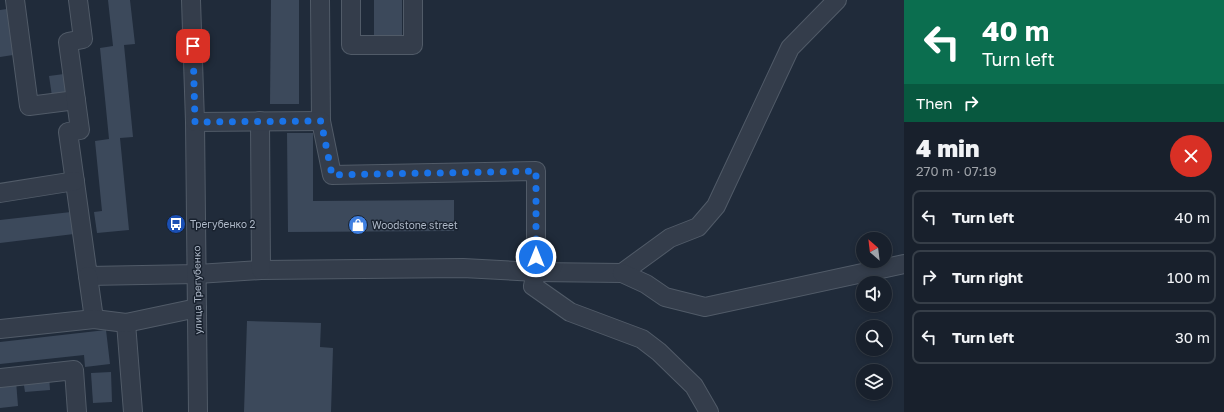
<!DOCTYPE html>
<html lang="en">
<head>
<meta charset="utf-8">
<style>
	:root { --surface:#18202c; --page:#212834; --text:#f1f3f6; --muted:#9fa3a9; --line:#363e48 }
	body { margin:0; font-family:"Golos Text",sans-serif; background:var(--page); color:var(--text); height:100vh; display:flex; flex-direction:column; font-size:15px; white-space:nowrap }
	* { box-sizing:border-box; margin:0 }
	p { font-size:13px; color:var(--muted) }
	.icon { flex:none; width:22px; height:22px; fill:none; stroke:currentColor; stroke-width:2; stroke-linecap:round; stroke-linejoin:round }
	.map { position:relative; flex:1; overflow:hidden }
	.panel { display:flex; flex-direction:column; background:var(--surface); width:320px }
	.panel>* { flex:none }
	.hud { background:#0b6e4f; color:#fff; overflow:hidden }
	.needle { width:26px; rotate:332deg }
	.buttons { position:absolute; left:856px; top:232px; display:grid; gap:8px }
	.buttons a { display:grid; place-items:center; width:36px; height:36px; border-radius:50%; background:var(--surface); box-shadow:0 2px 6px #0003,0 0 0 1px var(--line); font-size:20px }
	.pin { position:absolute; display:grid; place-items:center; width:34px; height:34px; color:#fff; margin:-17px; border-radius:8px; box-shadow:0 2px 6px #0006 }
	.me { position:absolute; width:44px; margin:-22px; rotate:0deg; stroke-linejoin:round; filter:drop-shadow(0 0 3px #0008) }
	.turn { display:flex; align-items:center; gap:14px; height:84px; padding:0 12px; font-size:18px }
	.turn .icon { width:52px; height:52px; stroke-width:2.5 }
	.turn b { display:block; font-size:28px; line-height:34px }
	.then { display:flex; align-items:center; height:38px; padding:0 12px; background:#0003; gap:8px; font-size:15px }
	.round { display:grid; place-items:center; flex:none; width:42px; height:42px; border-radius:21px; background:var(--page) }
	.overview { display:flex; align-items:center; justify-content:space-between; height:68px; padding:0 12px }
	h1 { font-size:24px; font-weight:800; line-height:30px }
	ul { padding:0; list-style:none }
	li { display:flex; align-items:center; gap:12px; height:54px; margin:0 8px 6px; padding:0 4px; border:2px solid var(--line); border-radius:8px }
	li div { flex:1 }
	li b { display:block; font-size:15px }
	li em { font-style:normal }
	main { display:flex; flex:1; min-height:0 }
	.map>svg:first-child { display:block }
	.building { fill:#3c495b }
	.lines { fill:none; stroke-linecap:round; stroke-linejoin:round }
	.minor-casing { stroke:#515b68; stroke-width:20 }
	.minor { stroke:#343d4b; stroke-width:18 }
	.route { stroke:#1a73e8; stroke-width:7; stroke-dasharray:0 12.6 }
	.labels { text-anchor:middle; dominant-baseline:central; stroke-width:3; stroke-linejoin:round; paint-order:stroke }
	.poi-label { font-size:10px; fill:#aeb8c7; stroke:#19222f; text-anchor:start }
	.street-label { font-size:10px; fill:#aeb8c7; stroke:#19222f }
</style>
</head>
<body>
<main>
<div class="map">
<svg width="904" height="412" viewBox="0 0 904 412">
	<rect width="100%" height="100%" fill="#202b3a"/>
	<g class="building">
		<path d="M108,0H130L135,44L124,45L133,137L120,138L129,230L97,233L94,212L102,211L95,141L109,139L100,48L113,46Z"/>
		<path d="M271,0H299V104H270Z"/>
		<rect x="374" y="0" width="28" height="39"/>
		<path d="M7,9L13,55L0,57V10Z"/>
		<path d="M64,74L66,94L52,96L49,76Z"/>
		<path d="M287,133H313V201L454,200V231L288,232Z"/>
		<path d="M71,212L74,234L0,243V220Z"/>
		<path d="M247,321L321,323L320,347L333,348L331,412H244Z"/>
		<path d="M106,330L110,364L85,367L84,355L0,364V342Z"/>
		<path d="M111,372L112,402L93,403L91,373Z"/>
		<path d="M49,376L50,390L25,392L23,379Z"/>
		<path d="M16,381L18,406L0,408V382Z"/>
	</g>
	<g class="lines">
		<g class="minor-casing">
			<g id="minor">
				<path d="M15,0L29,106L76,100"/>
				<path d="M78,0L83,39L68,42L80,130L68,132L88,276L197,274L261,270L463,268L536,272L622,273L670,238L698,227L716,206L790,48L837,0"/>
				<path d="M191,0L195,122L198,412"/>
				<path d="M320,0L321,121L332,175L536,171V272L533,286L570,312L642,339L659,352L694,386L709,412"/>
				<path d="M351,0V45H413V0"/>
				<path d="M260,121L261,270"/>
				<path d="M195,122L321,121"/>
				<path d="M0,193L75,181"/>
				<path d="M622,273L646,284L665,297L705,307L904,264"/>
				<path d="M88,276L94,319"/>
				<path d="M126,323L133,412"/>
				<path d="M0,329L94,319L126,323L197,308"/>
				<path d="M0,378L74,370L77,412"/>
			</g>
		</g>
		<use href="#minor" class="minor"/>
	</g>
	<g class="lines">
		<path class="route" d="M193,46L195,122L321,121L332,175L536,171V257"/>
	</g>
	<defs>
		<g id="bus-disc" transform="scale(1)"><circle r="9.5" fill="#1a4fb4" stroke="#19222f"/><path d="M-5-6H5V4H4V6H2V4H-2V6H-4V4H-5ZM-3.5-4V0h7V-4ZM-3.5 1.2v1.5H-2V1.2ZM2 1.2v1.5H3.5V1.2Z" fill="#fff"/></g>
		<g id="shop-disc" transform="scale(1)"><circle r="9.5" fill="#3f7fe0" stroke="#19222f"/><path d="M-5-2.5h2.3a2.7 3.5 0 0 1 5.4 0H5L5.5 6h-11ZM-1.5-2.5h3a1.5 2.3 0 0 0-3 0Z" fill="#fff"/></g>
	</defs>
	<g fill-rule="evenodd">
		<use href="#bus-disc" x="176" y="224"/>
		<use href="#shop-disc" x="358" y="225"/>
	</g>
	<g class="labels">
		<g class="poi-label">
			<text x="190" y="224">Трегубенко 2</text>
			<text x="372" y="225">Woodstone street</text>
		</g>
		<g class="street-label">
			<text transform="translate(197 290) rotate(-91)">улица Трегубенко</text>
		</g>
	</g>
</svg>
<div class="buttons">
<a><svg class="needle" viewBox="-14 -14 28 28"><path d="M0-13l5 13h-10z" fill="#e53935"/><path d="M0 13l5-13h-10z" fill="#9fa3a9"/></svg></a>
<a><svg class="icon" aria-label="sound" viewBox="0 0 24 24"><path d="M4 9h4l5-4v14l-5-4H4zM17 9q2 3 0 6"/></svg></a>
<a><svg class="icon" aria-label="search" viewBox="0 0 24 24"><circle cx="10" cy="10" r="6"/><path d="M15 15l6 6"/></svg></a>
<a><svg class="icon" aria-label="layers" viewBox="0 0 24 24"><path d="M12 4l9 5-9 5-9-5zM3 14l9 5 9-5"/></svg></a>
</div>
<div class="pin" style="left:193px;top:46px;background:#d93025"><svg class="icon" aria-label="arrive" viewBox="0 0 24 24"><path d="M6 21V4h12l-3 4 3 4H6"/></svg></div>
<svg class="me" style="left:536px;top:257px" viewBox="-20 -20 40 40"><circle r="17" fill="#1a73e8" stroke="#fff" stroke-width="3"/><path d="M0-11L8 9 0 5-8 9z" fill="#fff"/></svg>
</div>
<section class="panel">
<div class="hud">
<div class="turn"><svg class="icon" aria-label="left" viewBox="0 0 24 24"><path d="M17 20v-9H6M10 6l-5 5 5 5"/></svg><div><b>40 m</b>Turn left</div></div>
<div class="then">Then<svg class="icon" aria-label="right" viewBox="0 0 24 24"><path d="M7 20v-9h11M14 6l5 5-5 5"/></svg></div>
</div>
<div class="overview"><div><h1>4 min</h1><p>270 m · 07:19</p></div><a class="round" style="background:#d93025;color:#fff"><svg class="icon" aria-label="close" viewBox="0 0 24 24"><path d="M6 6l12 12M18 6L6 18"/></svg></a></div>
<ul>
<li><svg class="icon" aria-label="left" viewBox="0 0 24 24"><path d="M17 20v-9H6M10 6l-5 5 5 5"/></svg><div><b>Turn left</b></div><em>40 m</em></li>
<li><svg class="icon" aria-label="right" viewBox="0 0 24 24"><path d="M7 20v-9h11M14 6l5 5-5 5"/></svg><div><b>Turn right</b></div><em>100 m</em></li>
<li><svg class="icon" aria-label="left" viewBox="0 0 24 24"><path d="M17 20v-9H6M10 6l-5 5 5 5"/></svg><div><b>Turn left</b></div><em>30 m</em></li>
</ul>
</section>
</main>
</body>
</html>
